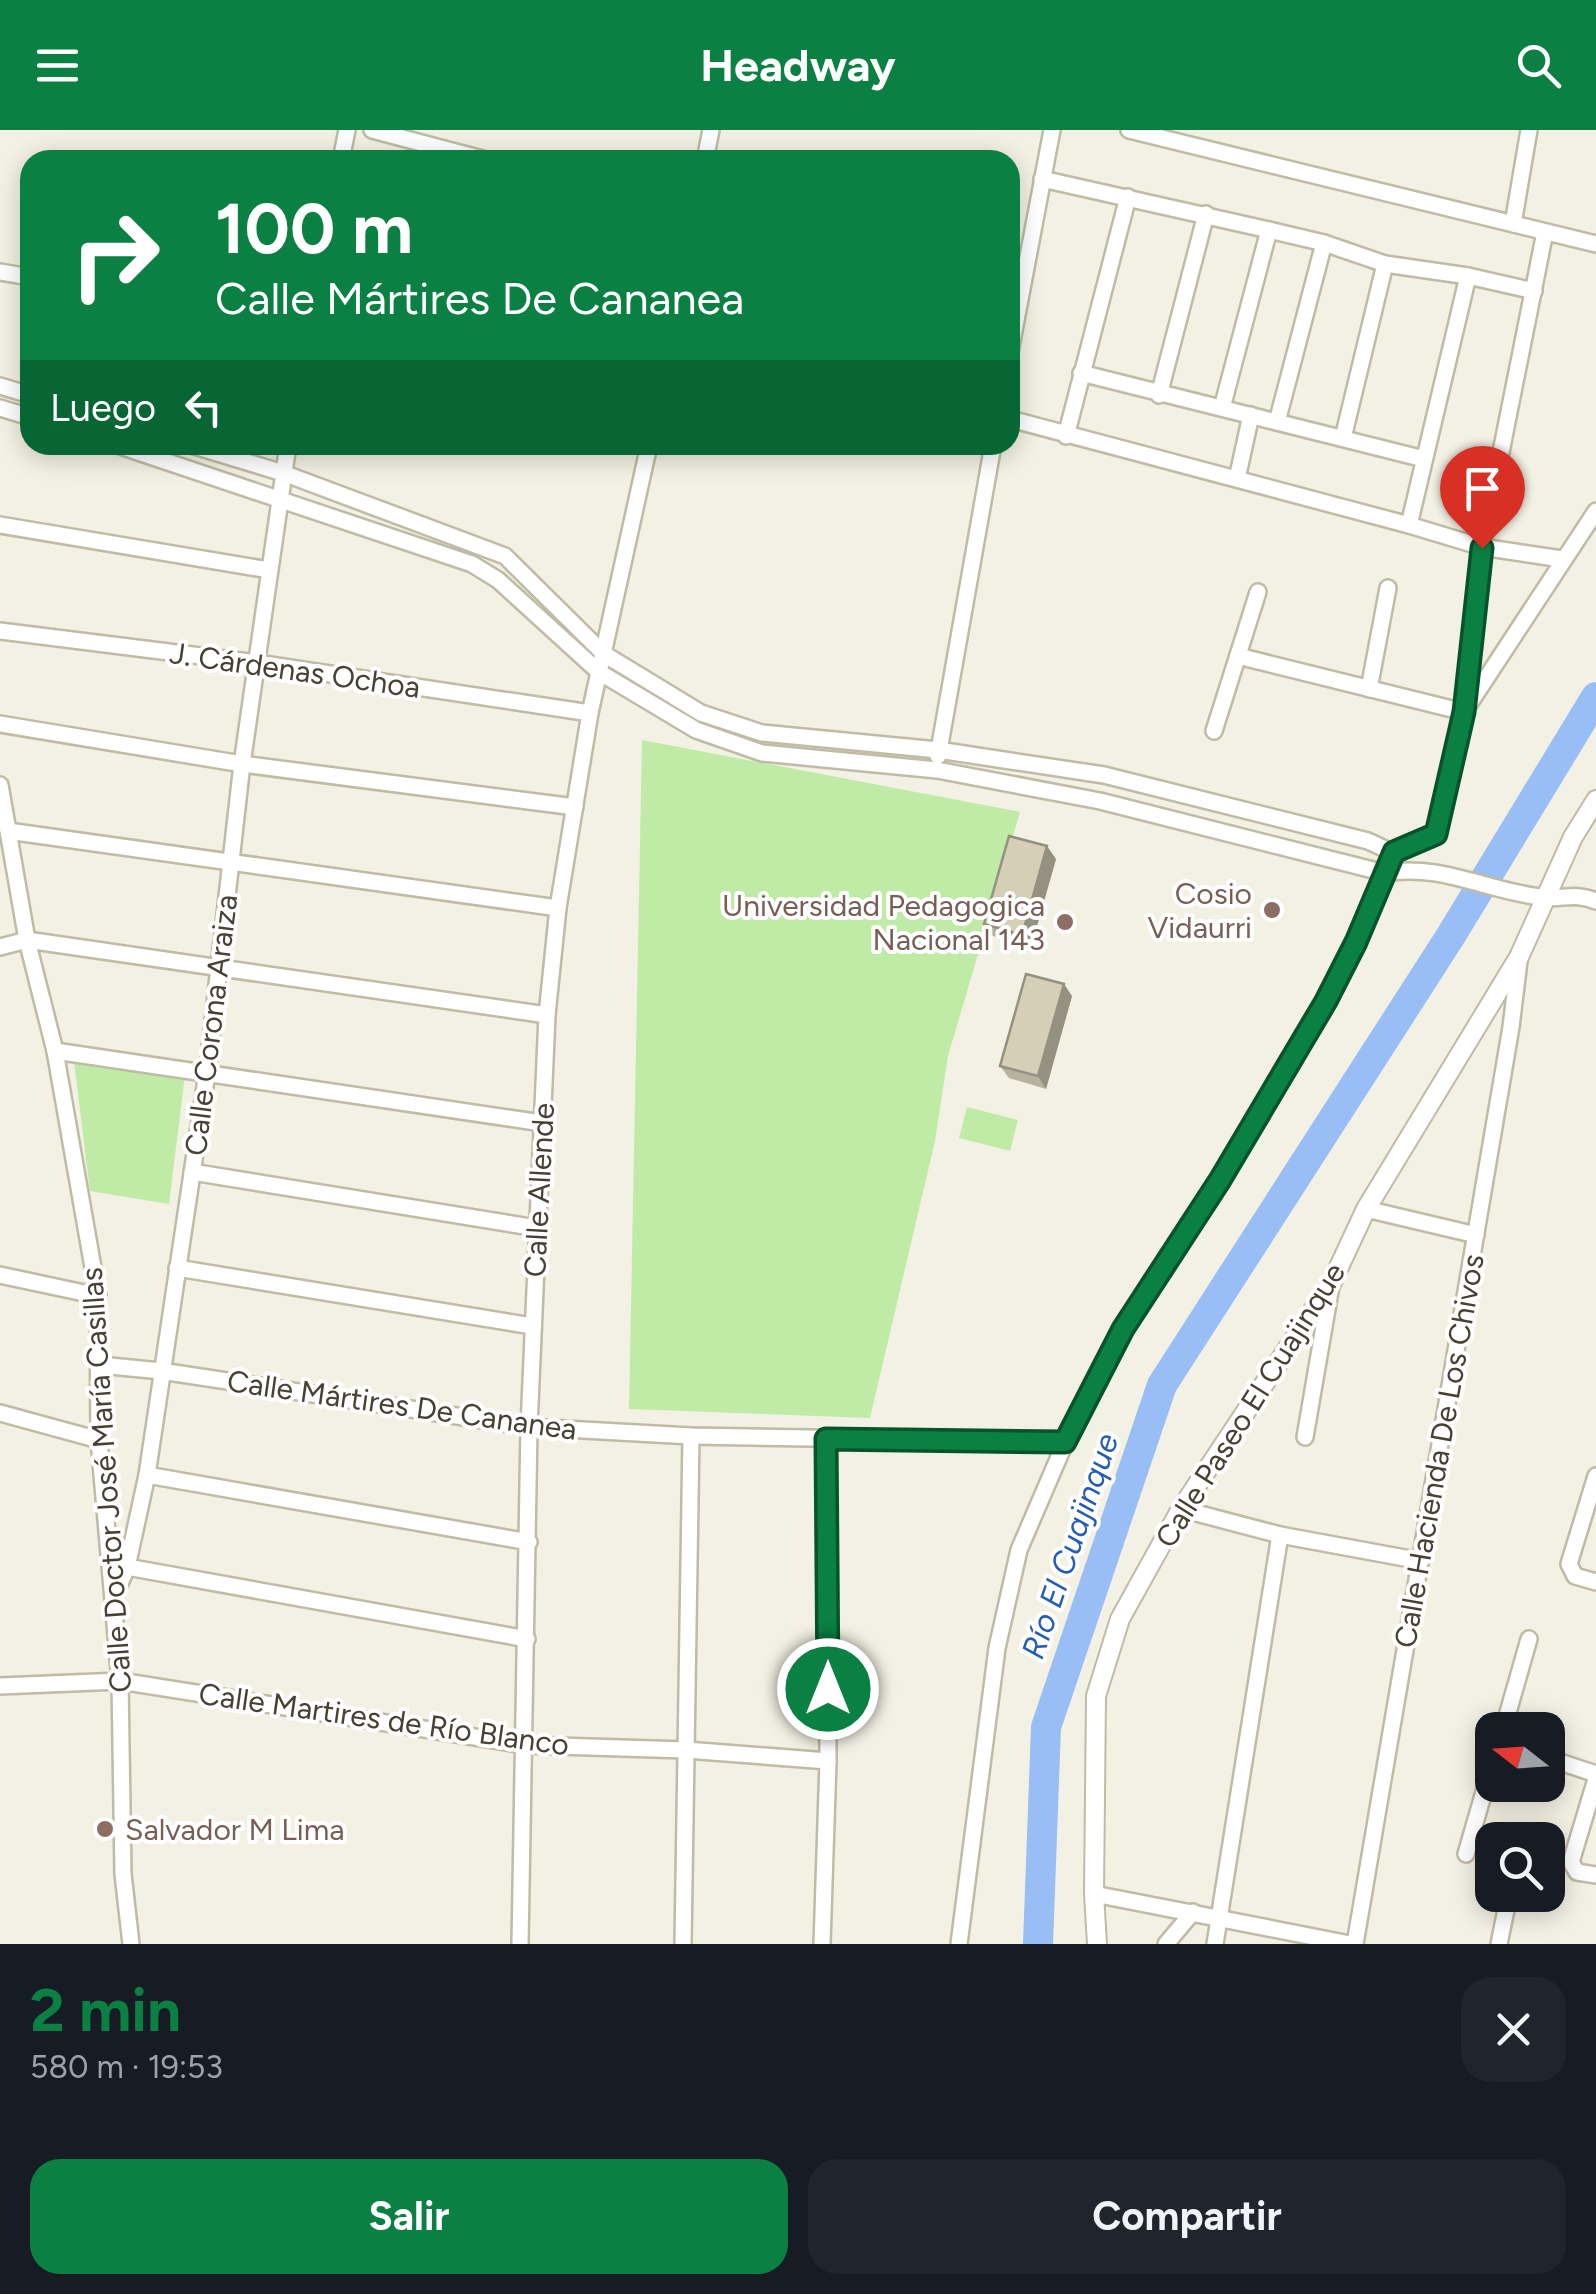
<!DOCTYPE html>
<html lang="es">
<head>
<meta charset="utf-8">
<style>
	:root { --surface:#171b24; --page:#20242c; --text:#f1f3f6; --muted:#9ea1a6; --accent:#0b8043 }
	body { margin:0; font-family:Figtree,sans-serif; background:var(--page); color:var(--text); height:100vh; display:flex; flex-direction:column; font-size:38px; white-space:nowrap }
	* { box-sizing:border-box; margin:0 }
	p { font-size:32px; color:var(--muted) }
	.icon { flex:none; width:55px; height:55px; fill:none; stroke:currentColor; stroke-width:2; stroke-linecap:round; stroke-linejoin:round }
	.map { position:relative; height:1814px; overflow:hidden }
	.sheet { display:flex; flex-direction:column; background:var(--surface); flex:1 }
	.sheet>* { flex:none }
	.guide { position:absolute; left:20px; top:20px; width:1000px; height:305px; border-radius:30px; box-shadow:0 5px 25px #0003; background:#0b8043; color:#fff; overflow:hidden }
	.needle { width:65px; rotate:287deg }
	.tools { position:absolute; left:1475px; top:1582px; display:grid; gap:20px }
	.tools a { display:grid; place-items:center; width:90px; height:90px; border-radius:20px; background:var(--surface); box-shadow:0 5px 25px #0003; font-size:50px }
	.pin { position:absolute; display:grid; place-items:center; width:85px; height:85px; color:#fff; margin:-102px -42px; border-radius:50% 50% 50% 0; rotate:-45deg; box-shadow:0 0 10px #0007 }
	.pin .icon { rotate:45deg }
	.me { position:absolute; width:110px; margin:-55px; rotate:0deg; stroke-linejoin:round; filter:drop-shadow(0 0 8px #0008) }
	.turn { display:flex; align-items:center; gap:35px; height:210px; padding:0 30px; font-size:45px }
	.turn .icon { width:130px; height:130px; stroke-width:2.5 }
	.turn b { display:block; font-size:70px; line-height:85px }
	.then { display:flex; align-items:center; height:95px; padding:0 30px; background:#0003; gap:20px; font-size:38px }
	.round { display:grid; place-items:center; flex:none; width:105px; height:105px; border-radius:30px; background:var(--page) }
	.summary { display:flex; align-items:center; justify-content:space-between; height:170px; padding:0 30px }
	h1 { font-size:60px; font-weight:700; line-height:75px; color:var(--accent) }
	.primary-button { display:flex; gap:20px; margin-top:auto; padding:20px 30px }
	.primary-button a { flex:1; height:115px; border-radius:30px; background:var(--accent); color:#fff; font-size:40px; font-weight:700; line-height:115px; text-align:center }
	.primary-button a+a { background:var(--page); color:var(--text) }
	header { display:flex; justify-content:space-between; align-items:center; height:130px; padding:0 30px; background:var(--accent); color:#fff; font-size:45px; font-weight:700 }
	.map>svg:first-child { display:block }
	.green { fill:#bfeba7 }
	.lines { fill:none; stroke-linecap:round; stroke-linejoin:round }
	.river { stroke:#99bef6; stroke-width:30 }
	.minor-casing { stroke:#bfbba5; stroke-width:20 }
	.tertiary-casing { stroke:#bfbba5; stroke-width:22 }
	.minor { stroke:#fff; stroke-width:15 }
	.tertiary { stroke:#fff; stroke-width:18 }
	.wall { fill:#b7b29d }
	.shaded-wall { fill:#959180 }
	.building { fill:#d5cfb7; stroke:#959180; stroke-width:2.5 }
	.route-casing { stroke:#07532c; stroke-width:25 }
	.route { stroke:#0b8043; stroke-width:18 }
	.education-dot { fill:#8d6e63; stroke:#fff; stroke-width:4 }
	.labels { text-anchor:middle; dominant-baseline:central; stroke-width:8; stroke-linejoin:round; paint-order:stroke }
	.street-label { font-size:30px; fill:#454133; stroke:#fff }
	.education-label { font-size:30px; fill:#785e54; stroke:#fff; text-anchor:end }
	.water-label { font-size:32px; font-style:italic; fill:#245db9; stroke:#fff }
</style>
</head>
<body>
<header><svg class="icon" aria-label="menu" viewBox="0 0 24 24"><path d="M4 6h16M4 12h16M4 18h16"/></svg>Headway<svg class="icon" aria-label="search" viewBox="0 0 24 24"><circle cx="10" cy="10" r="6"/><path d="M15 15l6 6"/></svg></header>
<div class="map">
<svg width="1596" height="1814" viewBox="0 0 1596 1814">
	<rect width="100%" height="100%" fill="#f3f1e3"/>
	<g class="green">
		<path d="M642,610L1020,682L948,926L935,1011L870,1288L629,1279Z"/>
		<path d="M74,932L185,945L169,1074L90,1061Z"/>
		<path d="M967,977L1018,990L1010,1021L959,1008Z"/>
	</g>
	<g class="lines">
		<path class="river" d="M1038,1814L1046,1597L1162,1255L1450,807L1596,567"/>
		<g class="minor-casing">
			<g id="minor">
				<path d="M372,0L486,30"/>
				<path d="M1129,0L1596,114"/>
				<path d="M341,30L347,0"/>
				<path d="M705,30L711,0"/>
				<path d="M1042,49L1269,100L1324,113L1385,134L1468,146L1534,161"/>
				<path d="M1513,94L1529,0"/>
				<path d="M0,142L30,147"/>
				<path d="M1010,222L1052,0"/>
				<path d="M1081,243L1424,329"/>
				<path d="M0,256L30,265"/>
				<path d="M1159,265L1206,84"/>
				<path d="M0,278L30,287"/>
				<path d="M1222,278L1269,100"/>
				<path d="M1010,289L1409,395L1482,417L1562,429"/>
				<path d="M1277,292L1324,113"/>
				<path d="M1066,306L1128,67"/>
				<path d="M1343,308L1385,134"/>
				<path d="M117,315L472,434L498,450L599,542L696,600L762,623L937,640L1100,671L1385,743C1440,733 1487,761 1541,767C1563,770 1574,762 1596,771"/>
				<path d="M191,315L283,343L505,426L604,524L701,583L762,603L938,620L1104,645L1368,711L1398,725"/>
				<path d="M1237,349L1251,285"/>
				<path d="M0,395L269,440"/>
				<path d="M1409,395L1468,146"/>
				<path d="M0,501L257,533L590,583"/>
				<path d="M1238,526L1464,582L1482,417L1545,102"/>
				<path d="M1369,559L1388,458"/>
				<path d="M0,594L242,634L575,677"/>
				<path d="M1214,601L1258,462"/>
				<path d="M938,626L993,315"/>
				<path d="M0,655L27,810L55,921L98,1166L99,1310L120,1551L123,1744L131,1814"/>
				<path d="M8,701L558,778"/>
				<path d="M0,817L27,810L547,885"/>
				<path d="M55,921L542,993"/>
				<path d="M192,1042L537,1098"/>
				<path d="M1366,1079L1476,1105"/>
				<path d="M177,1138L532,1196"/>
				<path d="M0,1145L98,1166"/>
				<path d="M100,1235L161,1241L529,1297L691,1306L1065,1312"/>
				<path d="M0,1283L99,1310"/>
				<path d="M1305,1307L1331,1156"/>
				<path d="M147,1345L529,1412"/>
				<path d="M1596,1346L1569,1434L1575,1446L1596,1452"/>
				<path d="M1181,1379L1280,1405L1421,1431"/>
				<path d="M127,1437L527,1509"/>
				<path d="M113,1470L127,1437L147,1345L207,943L242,634L288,315"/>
				<path d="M0,1556L120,1551L525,1615L686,1620L828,1631"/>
				<path d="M1503,1600L1529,1509"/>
				<path d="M1548,1628L1596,1644"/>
				<path d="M1596,1649L1571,1732L1577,1742L1596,1745"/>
				<path d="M1466,1724L1492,1634"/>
				<path d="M1094,1764L1350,1814"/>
				<path d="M520,1814L529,1297L547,885L558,778L590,583L649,315"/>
				<path d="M683,1814L691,1306"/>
				<path d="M822,1814L828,1631L827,1309"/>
				<path d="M959,1814L997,1518L1019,1420L1077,1285L1123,1199L1220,1050L1326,871L1356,812L1394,721L1436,703L1464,582L1596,381"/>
				<path d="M1166,1814L1193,1782"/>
				<path d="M1215,1814L1280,1405"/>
				<path d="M1355,1814L1511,897L1519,831"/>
				<path d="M1499,1814L1509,1765"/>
			</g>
		</g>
		<g class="tertiary-casing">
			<path id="tertiary" d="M1097,1814L1094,1764L1096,1566L1120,1489L1181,1379L1332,1152L1366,1079L1519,827L1573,707L1596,670"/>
		</g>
		<use href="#minor" class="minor"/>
		<use href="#tertiary" class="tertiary"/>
	</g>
	<g class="wall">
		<path d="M1056,729L1031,817L993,806L984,794Z"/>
		<path d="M1072,866L1046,959L1009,948L1000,936Z"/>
	</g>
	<g class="shaded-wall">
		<path d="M1047,716L1056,729L1031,817L1022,805Z"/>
		<path d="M1064,854L1072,866L1046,959L1038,946Z"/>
	</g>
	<g class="building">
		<path d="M1009,706L1047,716L1022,805L984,794Z"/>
		<path d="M1026,844L1064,854L1038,946L1000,936Z"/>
	</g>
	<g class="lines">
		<g class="route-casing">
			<path id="route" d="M828,1559L826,1309L1065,1312L1123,1199L1220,1050L1326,871L1356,812L1394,722L1436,704L1464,582L1482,418"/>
		</g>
		<use href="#route" class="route"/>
	</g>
	<g class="education-dot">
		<circle cx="1272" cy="780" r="10"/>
		<circle cx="1065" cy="792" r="10"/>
		<circle cx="105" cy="1699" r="10"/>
	</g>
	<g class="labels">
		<g class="street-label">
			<text transform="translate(295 540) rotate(8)">J. Cárdenas Ochoa</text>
			<text transform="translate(211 895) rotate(-83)">Calle Corona Araiza</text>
			<text transform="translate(539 1060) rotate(-87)">Calle Allende</text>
			<text transform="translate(402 1275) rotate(8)">Calle Mártires De Cananea</text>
			<text transform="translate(1250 1275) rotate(-58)">Calle Paseo El Cuajinque</text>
			<text transform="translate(1439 1321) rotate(-80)">Calle Hacienda De Los Chivos</text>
			<text transform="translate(106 1350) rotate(-94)">Calle Doctor José María Casillas</text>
			<text transform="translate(384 1589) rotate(8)">Calle Martires de Río Blanco</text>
		</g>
		<g class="education-label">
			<text x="1252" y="763">Cosio<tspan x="1252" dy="34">Vidaurri</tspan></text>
			<text x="1045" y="775">Universidad Pedagogica<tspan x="1045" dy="34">Nacional 143</tspan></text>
			<text x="125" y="1699" text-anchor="start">Salvador M Lima</text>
		</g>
		<g class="water-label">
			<text transform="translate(1070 1416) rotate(-71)">Río El Cuajinque</text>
		</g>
	</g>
</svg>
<div class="tools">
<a><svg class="needle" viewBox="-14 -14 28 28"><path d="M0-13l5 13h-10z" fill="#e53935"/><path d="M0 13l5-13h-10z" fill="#9ea1a6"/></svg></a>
<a><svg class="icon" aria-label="search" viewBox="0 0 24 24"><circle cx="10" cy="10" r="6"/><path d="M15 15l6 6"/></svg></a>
</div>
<div class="pin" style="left:1482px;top:418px;background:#d93025"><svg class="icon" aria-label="arrive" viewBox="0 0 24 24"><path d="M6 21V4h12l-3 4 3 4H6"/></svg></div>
<svg class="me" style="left:828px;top:1559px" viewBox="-20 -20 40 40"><circle r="17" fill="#0b8043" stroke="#fff" stroke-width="3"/><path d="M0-11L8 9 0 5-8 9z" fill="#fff"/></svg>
<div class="guide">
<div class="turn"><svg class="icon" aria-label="right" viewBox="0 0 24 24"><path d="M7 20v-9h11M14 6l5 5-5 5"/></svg><div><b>100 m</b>Calle Mártires De Cananea</div></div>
<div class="then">Luego<svg class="icon" aria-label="left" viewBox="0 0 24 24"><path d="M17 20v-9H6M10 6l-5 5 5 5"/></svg></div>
</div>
</div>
<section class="sheet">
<div class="summary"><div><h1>2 min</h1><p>580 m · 19:53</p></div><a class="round"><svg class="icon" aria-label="close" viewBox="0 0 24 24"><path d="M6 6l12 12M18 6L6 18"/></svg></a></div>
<div class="primary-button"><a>Salir</a><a>Compartir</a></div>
</section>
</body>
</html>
